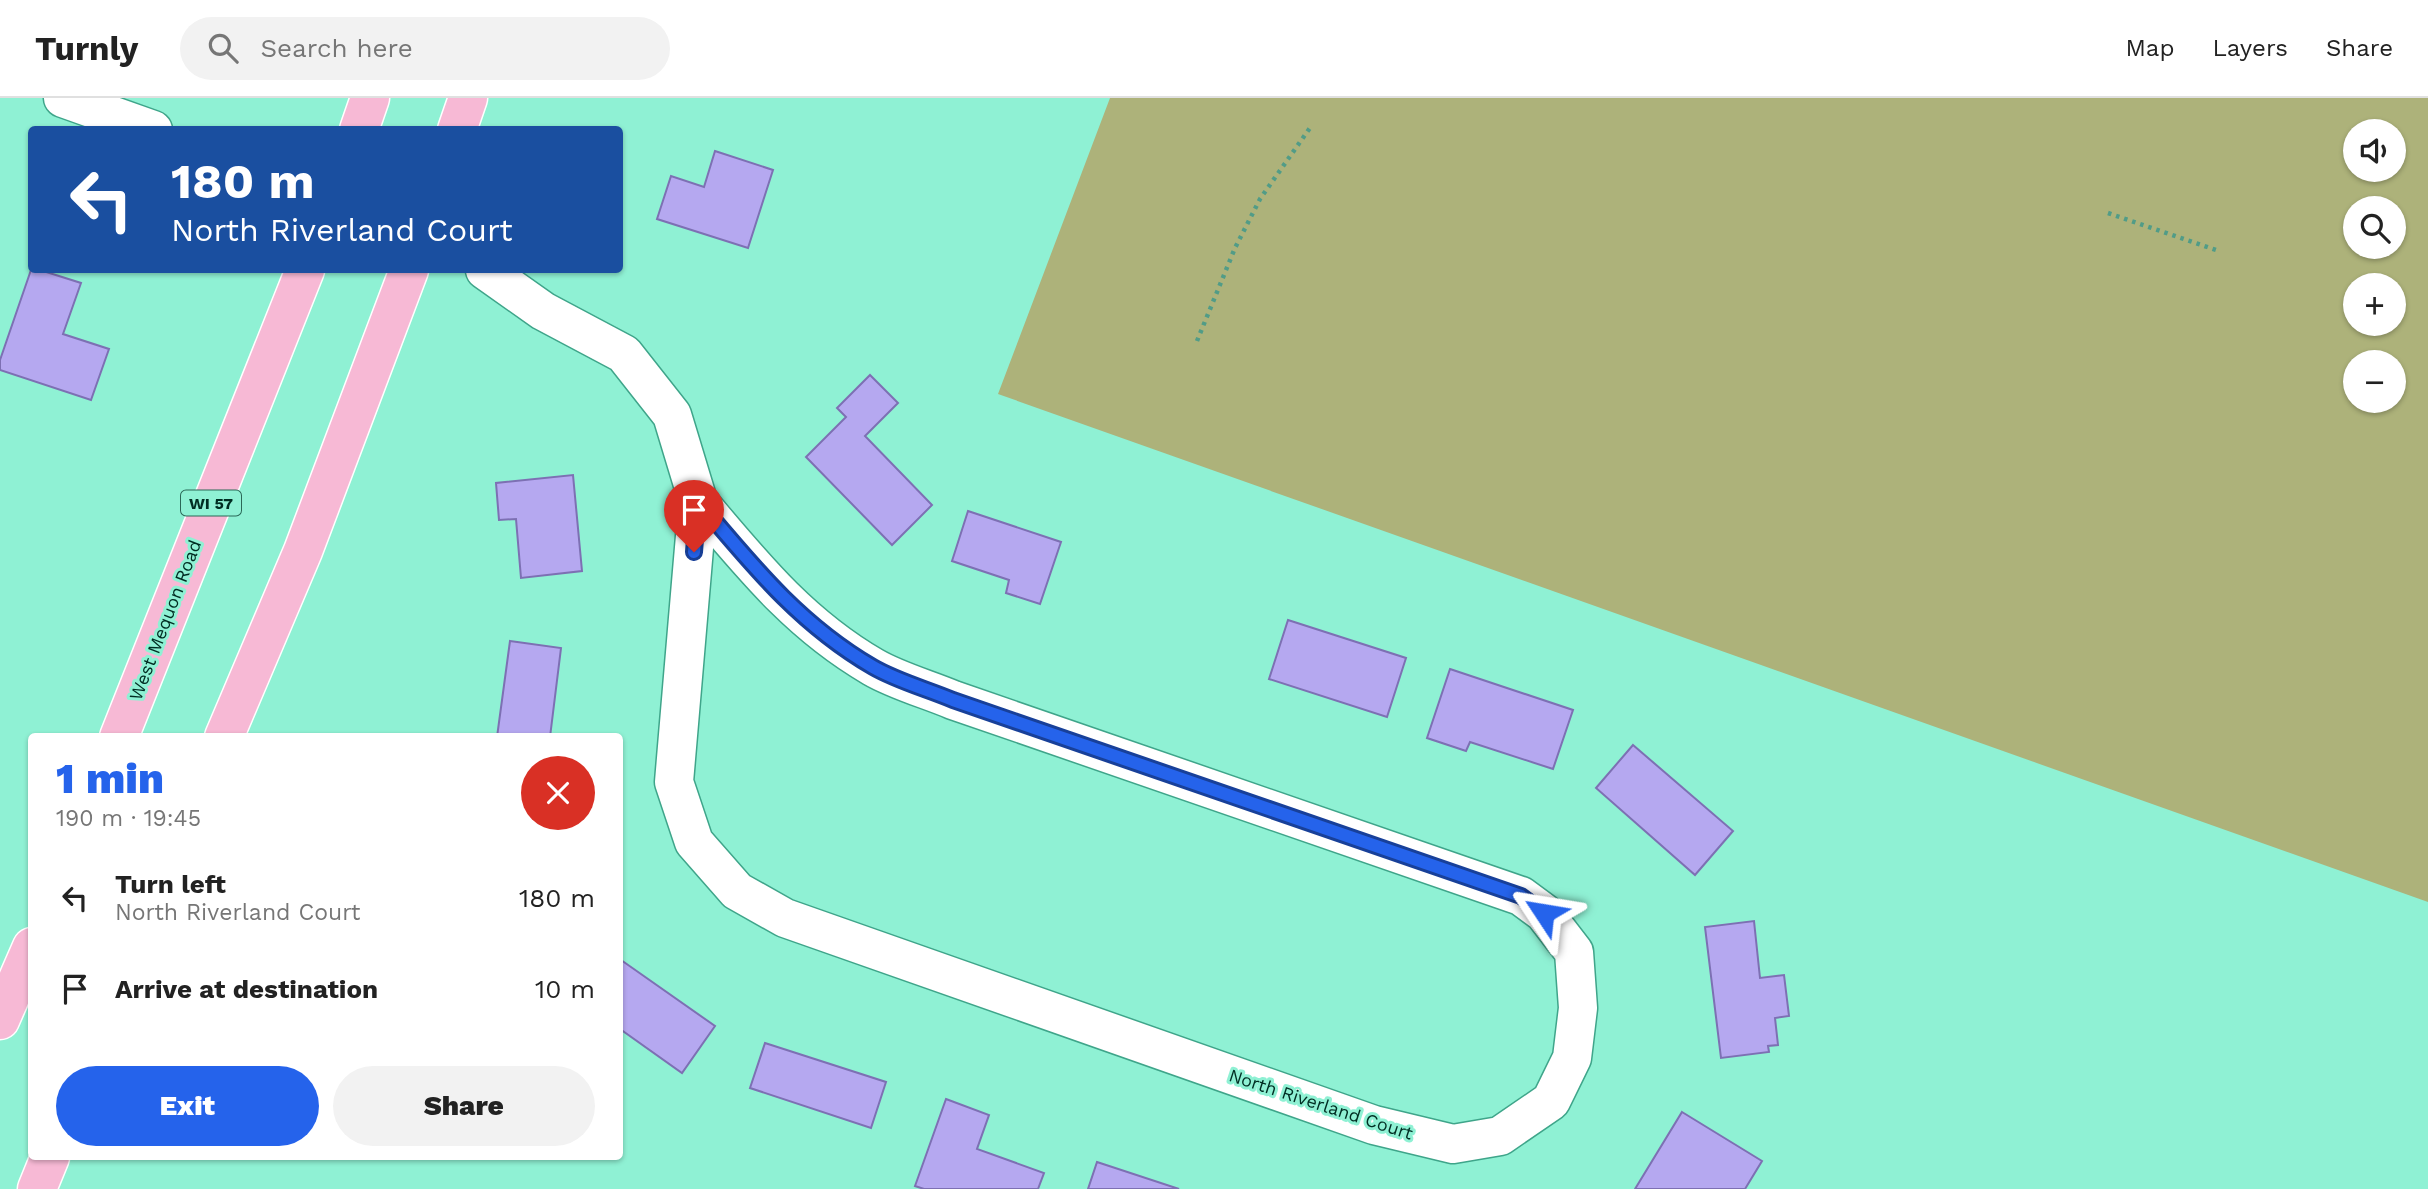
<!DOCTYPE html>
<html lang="en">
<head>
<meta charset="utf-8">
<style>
	:root { --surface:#fff; --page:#f2f2f2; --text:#222; --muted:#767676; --line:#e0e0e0; --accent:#2563eb }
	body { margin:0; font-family:"Work Sans",sans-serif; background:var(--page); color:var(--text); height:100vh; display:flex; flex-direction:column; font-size:26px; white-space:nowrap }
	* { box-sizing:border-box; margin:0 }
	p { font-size:23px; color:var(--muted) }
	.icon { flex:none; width:38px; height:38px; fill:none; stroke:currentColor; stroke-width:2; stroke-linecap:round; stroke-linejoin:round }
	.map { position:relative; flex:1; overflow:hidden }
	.details { position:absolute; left:28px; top:635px; width:595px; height:427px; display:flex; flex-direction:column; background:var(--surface); border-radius:7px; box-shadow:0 2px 5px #0004 }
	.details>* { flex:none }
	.banner { position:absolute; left:28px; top:28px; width:595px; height:147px; border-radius:7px; box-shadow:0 2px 5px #0004; background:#1a4fa0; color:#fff; overflow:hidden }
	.tools { position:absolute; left:2343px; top:21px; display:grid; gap:14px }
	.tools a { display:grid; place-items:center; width:63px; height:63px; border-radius:50%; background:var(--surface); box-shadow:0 2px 5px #0004; font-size:35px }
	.pin { position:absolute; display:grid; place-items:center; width:60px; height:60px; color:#fff; margin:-72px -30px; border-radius:50% 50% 50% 0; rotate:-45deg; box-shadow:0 0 7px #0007 }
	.pin .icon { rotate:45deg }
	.me { position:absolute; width:77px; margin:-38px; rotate:303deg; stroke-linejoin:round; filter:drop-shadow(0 0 5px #0008) }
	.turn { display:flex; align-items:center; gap:24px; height:147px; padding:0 28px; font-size:32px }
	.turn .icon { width:91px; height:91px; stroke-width:2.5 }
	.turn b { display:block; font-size:49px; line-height:60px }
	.round { display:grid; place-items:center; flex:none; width:74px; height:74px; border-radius:37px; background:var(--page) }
	.headline { display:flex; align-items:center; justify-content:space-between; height:119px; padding:0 28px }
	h1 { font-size:42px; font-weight:800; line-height:52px; color:var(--accent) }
	.cta { display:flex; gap:14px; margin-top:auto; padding:14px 28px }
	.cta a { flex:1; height:80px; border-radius:42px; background:var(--accent); color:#fff; font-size:28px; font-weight:800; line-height:80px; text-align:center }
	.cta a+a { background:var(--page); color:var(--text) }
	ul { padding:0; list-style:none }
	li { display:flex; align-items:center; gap:21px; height:91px; padding:0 28px }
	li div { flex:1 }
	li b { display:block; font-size:26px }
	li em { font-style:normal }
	header { display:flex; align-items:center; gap:42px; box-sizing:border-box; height:98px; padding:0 35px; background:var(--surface); border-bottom:2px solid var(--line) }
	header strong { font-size:33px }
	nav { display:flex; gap:38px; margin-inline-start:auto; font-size:24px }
	.search { width:490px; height:63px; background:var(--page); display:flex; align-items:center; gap:18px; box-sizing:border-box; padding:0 24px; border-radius:38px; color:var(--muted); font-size:26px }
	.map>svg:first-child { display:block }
	.green { fill:#adb27a; fill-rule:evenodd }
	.building { fill:#b5a8f0; stroke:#7d70b3; stroke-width:2 }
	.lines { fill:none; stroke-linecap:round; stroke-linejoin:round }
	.minor-casing { stroke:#3fa58a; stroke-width:41 }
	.major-casing { stroke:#fff; stroke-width:41 }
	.path { stroke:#519c87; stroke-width:4.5; stroke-dasharray:3.5 5; stroke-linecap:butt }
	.minor { stroke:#fff; stroke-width:38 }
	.major { stroke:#f7b9d5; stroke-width:38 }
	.route-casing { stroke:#184099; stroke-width:18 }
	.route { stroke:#2563eb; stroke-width:12 }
	.labels { text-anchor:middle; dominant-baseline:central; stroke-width:6; stroke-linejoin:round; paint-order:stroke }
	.shield { fill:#8ff1d4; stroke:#2b6857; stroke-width:2 }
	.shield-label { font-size:16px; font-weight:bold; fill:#002d22 }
	.street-label { font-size:18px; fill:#002d22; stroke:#8ff1d4 }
</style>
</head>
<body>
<header>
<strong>Turnly</strong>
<div class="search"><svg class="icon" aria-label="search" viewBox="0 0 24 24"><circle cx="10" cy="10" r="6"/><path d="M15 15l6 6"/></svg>Search here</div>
<nav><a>Map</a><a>Layers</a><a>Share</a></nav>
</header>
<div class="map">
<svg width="2428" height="1091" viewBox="0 0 2428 1091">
	<rect width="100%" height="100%" fill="#8ff1d4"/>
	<path class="green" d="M1110,0H2428V804L998,296ZM2356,33H2394V72H2356ZM2394,110V149H2356V110ZM2394,187V226H2356V187ZM2394,264V303H2356V264Z"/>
	<g class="building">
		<path d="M715,53L773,72L748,150L657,121L671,78L704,89Z"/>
		<path d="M32,169V172H40L81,185L63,236L109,251L91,302L0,272V262Z"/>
		<path d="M870,277L898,305L865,338L932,407L892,447L806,359L846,319L837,310Z"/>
		<path d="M573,377L582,473L521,480L516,421L499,422L496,385Z"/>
		<path d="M968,413L1061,444L1040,506L1006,495L1009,482L952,463Z"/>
		<path d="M1288,522L1406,560L1387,619L1269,581Z"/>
		<path d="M510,543L561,550L550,639H497Z"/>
		<path d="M1450,571L1573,612L1553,671L1470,644L1466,653L1427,640Z"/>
		<path d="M1633,647L1733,733L1695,777L1596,690Z"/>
		<path d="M1754,823L1760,880L1784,877L1789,918L1775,920L1778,947L1768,948L1769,954L1721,960L1705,829Z"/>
		<path d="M621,862L715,928L682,975L620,931V865Z"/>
		<path d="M765,945L886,984L871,1030L750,990Z"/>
		<path d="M946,1001L989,1017L977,1051L1044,1075L1038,1091H924L915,1088Z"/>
		<path d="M1682,1014L1762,1063L1745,1091H1635Z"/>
		<path d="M1097,1064L1179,1091H1088Z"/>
	</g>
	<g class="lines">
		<g class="minor-casing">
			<g id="minor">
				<path d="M63,0L153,32"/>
				<path d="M485,172L543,213L624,256L672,317L698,403"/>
				<path d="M698,403C752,467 799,526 873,569C897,583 927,591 953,602L1521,798L1544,815L1574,854L1578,910L1572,960L1551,1003L1500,1038L1453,1046L1374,1027L785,820L737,793L694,744L674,684Z"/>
			</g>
		</g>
		<g class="major-casing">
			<g id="major">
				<path d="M359,32L370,0"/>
				<path d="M457,32L468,0"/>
				<path d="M119,639L305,172"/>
				<path d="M224,639L303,453L409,172"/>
				<path d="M0,922L32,849"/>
				<path d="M37,1091L50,1059"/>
			</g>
		</g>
		<g class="path">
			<path d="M2108,115L2216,152"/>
			<path d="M1197,243L1235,150L1260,101L1312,27"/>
		</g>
		<use href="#minor" class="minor"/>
		<use href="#major" class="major"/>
	</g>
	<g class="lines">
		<g class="route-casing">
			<path id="route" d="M694,454L698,403C752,467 799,526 873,569C897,583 927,591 953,602L1521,798L1544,815"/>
		</g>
		<use href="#route" class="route"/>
	</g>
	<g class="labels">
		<rect class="shield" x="181" y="392.5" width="60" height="25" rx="5"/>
		<g class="shield-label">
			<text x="211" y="405">WI 57</text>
		</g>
		<g class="street-label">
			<text transform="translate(165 522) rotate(-69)">West Mequon Road</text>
			<text transform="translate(1321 1006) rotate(18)">North Riverland Court</text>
		</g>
	</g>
</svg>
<div class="tools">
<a><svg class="icon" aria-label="sound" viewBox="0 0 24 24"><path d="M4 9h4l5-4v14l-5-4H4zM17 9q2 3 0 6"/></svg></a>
<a><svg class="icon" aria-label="search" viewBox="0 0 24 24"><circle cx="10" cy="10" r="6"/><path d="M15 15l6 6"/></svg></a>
<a>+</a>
<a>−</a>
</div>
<div class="pin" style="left:694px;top:454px;background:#d93025"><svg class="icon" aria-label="arrive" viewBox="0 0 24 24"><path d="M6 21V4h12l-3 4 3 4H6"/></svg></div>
<svg class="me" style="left:1544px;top:815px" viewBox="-20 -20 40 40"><path d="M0-17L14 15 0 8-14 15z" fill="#2563eb" stroke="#fff" stroke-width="4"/></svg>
<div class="banner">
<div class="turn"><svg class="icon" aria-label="left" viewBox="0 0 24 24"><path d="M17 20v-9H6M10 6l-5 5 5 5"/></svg><div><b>180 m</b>North Riverland Court</div></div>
</div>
<section class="details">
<div class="headline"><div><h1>1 min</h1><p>190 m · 19:45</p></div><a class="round" style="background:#d93025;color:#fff"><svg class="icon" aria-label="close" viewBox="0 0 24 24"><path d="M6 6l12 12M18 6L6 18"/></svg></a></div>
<ul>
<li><svg class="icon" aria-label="left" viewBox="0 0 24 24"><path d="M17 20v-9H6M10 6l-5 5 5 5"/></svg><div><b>Turn left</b><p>North Riverland Court</p></div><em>180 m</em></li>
<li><svg class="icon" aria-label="arrive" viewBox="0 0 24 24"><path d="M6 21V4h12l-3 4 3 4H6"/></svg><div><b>Arrive at destination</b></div><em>10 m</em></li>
</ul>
<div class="cta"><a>Exit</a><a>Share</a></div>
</section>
</div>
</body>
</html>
